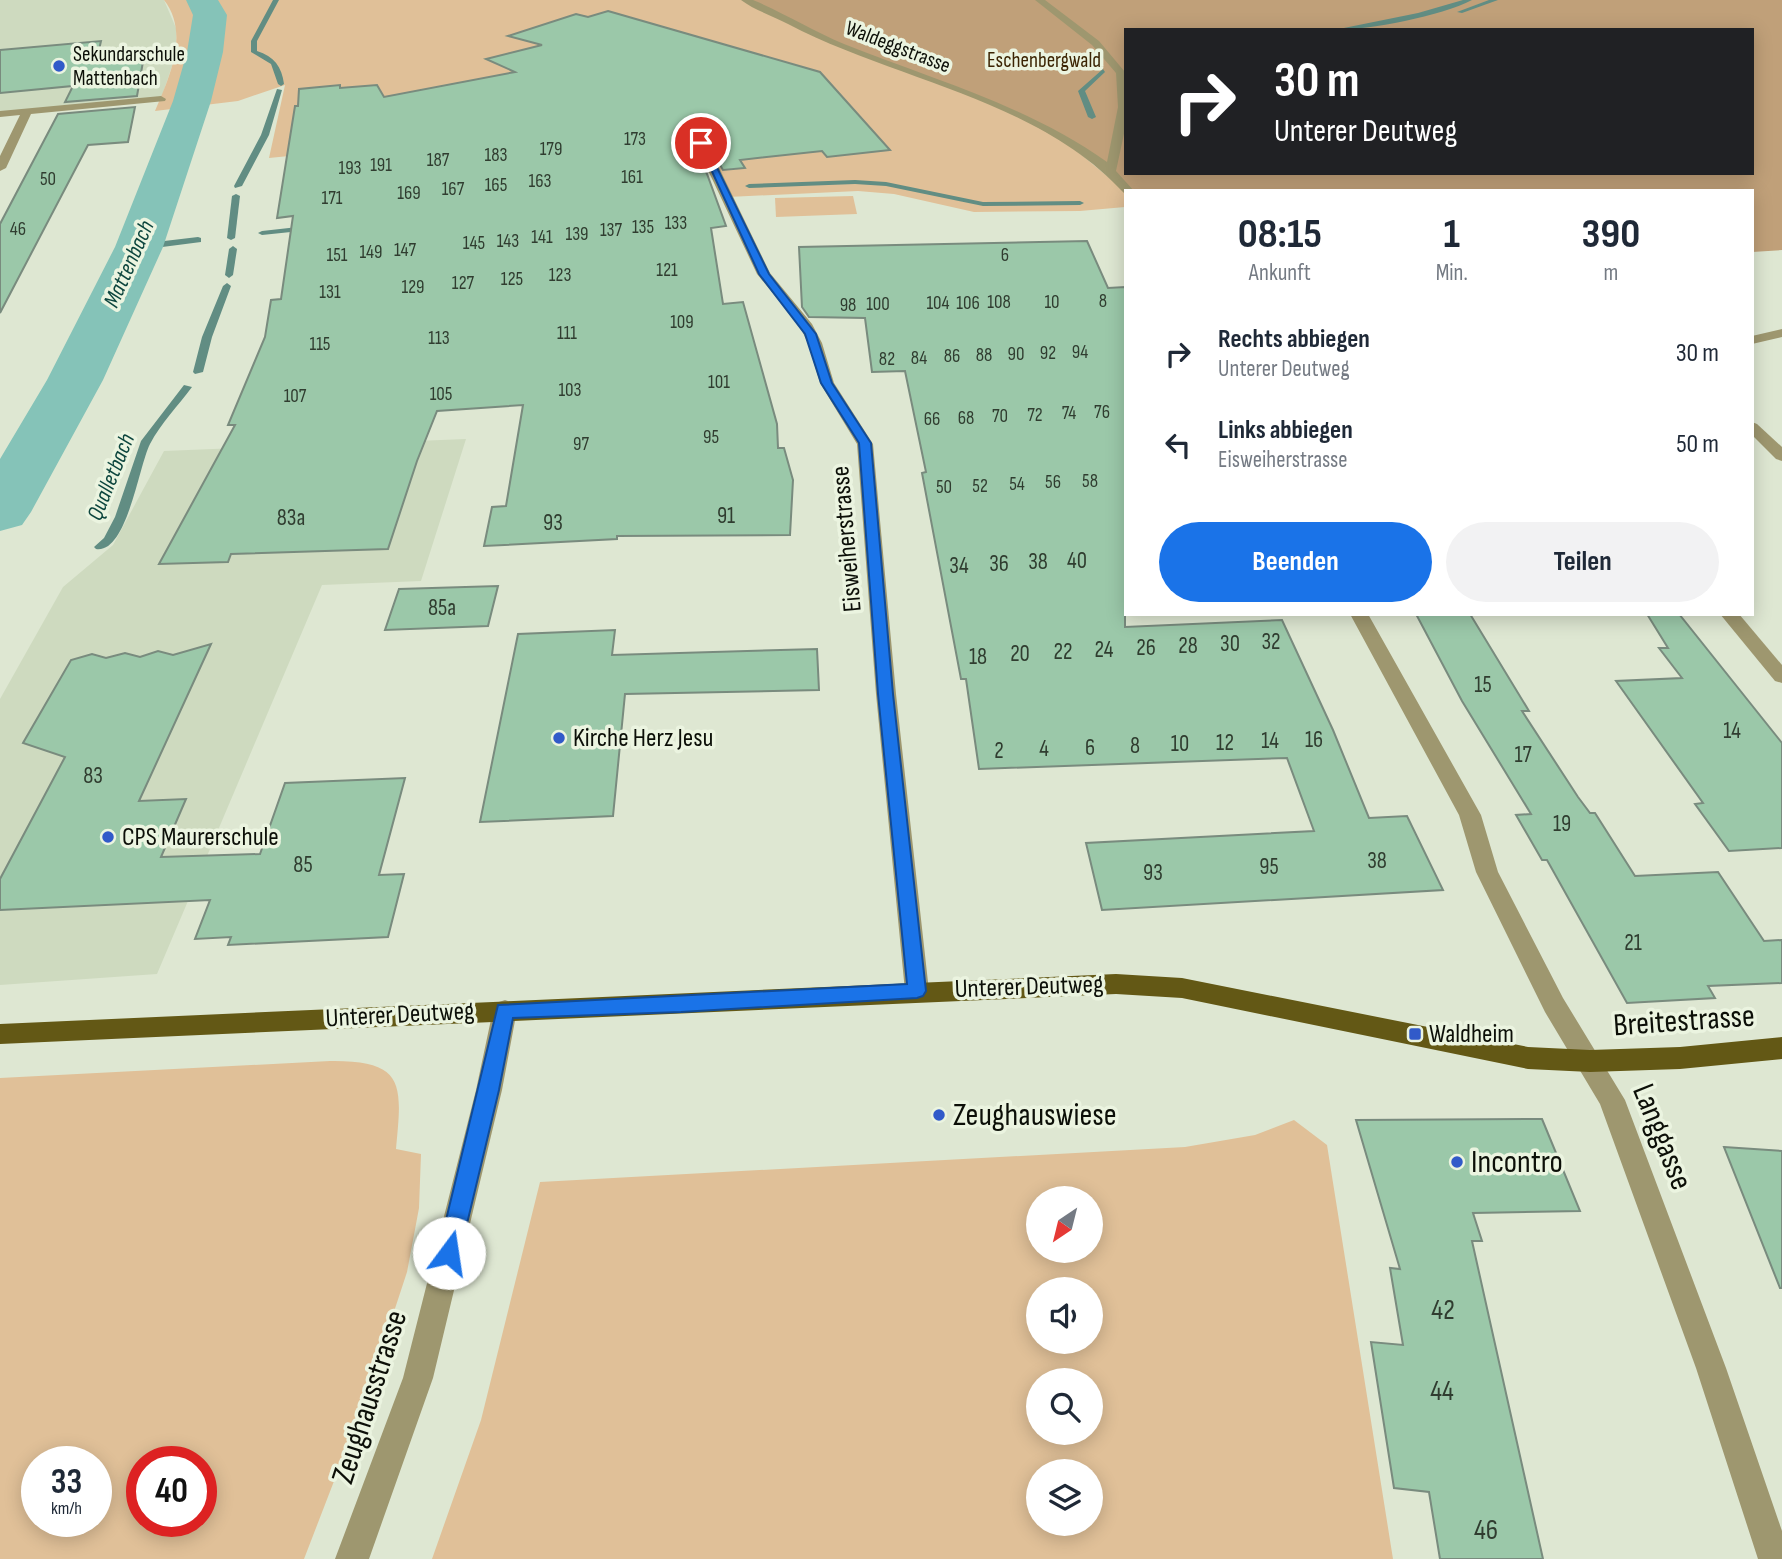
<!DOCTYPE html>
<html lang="de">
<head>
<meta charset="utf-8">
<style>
	:root { --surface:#fff; --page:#f2f2f3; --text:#1f2937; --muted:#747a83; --accent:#1a73e8 }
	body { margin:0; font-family:"Sofia Sans Condensed",sans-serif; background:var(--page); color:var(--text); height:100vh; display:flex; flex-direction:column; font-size:26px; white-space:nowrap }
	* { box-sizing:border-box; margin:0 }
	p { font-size:23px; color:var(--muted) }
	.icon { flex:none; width:38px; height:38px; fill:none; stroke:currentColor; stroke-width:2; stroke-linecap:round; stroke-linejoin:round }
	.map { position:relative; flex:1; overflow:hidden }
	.drawer { position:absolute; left:1124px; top:189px; width:630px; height:427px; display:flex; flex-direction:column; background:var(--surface); border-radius:0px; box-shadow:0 4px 18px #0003 }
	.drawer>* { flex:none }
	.banner { position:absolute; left:1124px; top:28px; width:630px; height:147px; border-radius:0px; box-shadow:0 4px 18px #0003; background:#202124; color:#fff; overflow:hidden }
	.needle { width:46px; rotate:215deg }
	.buttons { position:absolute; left:1026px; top:1186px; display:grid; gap:14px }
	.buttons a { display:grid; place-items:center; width:77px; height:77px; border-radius:50%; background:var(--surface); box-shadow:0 4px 18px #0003; font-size:35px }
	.speed { position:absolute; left:21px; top:1446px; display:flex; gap:14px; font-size:35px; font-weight:700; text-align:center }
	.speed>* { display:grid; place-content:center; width:91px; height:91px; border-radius:50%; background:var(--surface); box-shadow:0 4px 18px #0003; line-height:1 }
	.speed small { font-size:18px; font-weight:400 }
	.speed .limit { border:10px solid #d22; background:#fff; color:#111 }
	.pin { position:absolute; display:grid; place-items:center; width:60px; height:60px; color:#fff; margin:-30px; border:4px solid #fff; border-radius:50%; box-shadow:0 2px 7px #0007 }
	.me { position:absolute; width:77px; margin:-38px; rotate:14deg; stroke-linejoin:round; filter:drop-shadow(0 0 5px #0008) }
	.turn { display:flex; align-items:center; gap:24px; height:147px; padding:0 35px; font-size:32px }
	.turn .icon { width:91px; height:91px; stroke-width:2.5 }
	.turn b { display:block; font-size:49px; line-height:60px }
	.eta { display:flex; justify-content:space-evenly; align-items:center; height:119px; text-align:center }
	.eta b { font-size:42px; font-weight:700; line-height:49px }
	.action { display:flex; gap:14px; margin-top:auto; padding:14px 35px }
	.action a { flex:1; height:80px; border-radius:42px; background:var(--accent); color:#fff; font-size:28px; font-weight:700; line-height:80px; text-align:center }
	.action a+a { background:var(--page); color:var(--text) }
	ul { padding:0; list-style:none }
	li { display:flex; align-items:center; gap:21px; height:91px; padding:0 35px }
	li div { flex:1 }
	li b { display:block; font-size:26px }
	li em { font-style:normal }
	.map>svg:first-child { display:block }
	.built { fill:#cedabf }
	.green { fill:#e0c098; fill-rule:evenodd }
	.forest { fill:#c0a079; fill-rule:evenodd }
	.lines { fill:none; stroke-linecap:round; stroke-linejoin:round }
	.stream { fill:#618d83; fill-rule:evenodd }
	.river { fill:#85c3b8; fill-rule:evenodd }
	.building { fill:#9bc8a9; stroke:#798b7e; stroke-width:2 }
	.minor { fill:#9e976f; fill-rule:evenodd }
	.major { fill:#635815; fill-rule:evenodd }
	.route { fill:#1a73e8; stroke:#114b97; stroke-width:2 }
	.poi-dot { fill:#315ac9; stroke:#ebf4e0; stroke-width:2.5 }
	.labels { text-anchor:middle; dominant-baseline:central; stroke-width:7; stroke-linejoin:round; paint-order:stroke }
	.far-number-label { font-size:19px; fill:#303d30 }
	.far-street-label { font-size:21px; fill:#0c0f08; stroke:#ebf4e0 }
	.far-poi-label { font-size:21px; fill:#0c0f08; stroke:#ebf4e0; text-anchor:start }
	.far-park-label { font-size:21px; fill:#3b2403; stroke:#ebf4e0 }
	.far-water-label { font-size:23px; font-style:italic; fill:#0d463e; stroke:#ebf4e0 }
	.number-label { font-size:23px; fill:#303d30 }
	.street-label { font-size:26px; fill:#0c0f08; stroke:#ebf4e0 }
	.poi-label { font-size:26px; fill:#0c0f08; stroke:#ebf4e0; text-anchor:start }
	.near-number-label { font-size:28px; fill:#303d30 }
	.near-street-label { font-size:32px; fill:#0c0f08; stroke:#ebf4e0 }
	.near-poi-label { font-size:32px; fill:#0c0f08; stroke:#ebf4e0; text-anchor:start }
</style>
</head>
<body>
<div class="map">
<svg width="1782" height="1559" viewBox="0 0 1782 1559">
	<rect width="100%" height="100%" fill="#dee7d2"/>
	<g class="built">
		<path d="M0,0H164L176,28V54L161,99L0,114Z"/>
		<path d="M466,439L421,581L322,585L157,974L0,985V699L63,587L113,545L164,451Z"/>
	</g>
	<g class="green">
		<path d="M164,0H745L1007,110L1060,137L1125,191V207L1080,211L974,212L894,194L858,191L728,197L691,129L672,118L269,158L285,85L238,101L155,111C169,78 190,33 164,0Z"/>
		<path d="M853,196L857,214L776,217L775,198Z"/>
		<path d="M330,1061C406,1060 402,1085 396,1149L421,1154L419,1208L407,1272L363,1406L304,1559H0V1078ZM96,1461V1521H37V1461ZM142,1461H201V1521H142Z"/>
		<path d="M1294,1120L1327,1145L1393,1559H432L481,1420L540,1182L1185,1147L1255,1135ZM1038,1199H1090V1251H1038ZM1038,1290H1090V1342H1038ZM1038,1381H1090V1433H1038ZM1038,1472H1090V1524H1038Z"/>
	</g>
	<path class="forest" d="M745,0H1782V250L1752,252V191H1128L1101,163L1007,110L838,45ZM1125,30H1752V173H1125Z"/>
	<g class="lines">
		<g class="stream">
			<path d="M273,0H279L257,41V51C274,56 282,67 284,84L281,86L278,84L271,64L251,52V41Z"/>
			<path d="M1463,0H1472C1441,16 1370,30 1334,30L1418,13Z"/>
			<path d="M1489,0H1498L1462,13L1457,12Z"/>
			<path d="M205,66L207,69L201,71L198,69Z"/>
			<path d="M1103,69L1105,72L1085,91L1096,117L1092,119L1088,117L1078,91Z"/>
			<path d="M277,89L282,90L269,135L242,186L235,188L234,186L261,135Z"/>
			<path d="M855,180L886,182L983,202L1080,201L1084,203L1080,205L983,206L886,186L855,184L749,188L745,186L749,184Z"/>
			<path d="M236,194L240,196L235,238L231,240L227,238L232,196Z"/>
			<path d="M307,226H310V230L262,235L258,233L262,231Z"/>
			<path d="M198,237L201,238V242L139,250L135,247L139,244Z"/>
			<path d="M233,246L237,249L233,275L229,278L225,275L229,249Z"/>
			<path d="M227,283L231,286L212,337L203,372L195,374L193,372L202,337L223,286Z"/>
			<path d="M184,385L192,387C178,406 161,423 150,444C139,465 127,554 96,549L94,547L104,538L115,517L141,441Z"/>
		</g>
		<path class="river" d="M186,0H218L227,15L223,52L211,101L163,247L103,380L31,512L22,525L0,531V459L47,380L115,247L173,101L187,52L193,15Z"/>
	</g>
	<g class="building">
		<path d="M608,11L820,72L890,150L827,157L822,151L740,160L745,168L723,170L697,126L687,124L684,128L707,174L726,226L711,228L723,304L743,302L777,424L778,448H784L793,480L790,535L617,536V539L484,546L492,507L506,506L523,405L437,411L417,461L388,549L231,554L228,562L159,564L235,425H228L265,337L271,300L281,299L293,216L277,218L295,106H298L299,89L340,85V88L377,85L384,97L515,72L486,59L542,45L508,36L576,14L588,17Z"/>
		<path d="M101,41L98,54L145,50L137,96L65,102L73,86L0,93V50Z"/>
		<path d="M135,107L128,142L88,145L0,313V224L58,114Z"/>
		<path d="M1087,241L1108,288L1125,287V627L1282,620L1333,730L1369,818L1407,816L1443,890L1102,910L1086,843L1314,831L1287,758L979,769L966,679H961L922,473L926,472L905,371L872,372L865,318L809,317L802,307L799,247Z"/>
		<path d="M498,586L488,626L385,630L399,589Z"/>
		<path d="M1416,614H1470L1529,711H1522L1578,797L1590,813H1595L1635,876L1718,872L1764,941L1782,940V983L1708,986L1715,998L1627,1003L1547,860H1542L1516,815L1531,814L1462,701Z"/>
		<path d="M1647,614H1679L1782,743V848L1729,851L1695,804L1703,803L1616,681L1682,678L1659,648H1668Z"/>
		<path d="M615,630L612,655L817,649L819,690L625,694L613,816L480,822L518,634Z"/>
		<path d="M211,644L139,801L186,799L161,857L260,854L285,783L405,778L379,875L404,874L388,937L228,945L231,937L195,939L210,900L0,910V879L65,757L23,743L71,660L92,654L106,658L125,653L140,657L158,651L173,655Z"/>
		<path d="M1542,1119L1580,1211L1473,1213L1482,1241H1472L1543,1559H1440L1429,1492L1394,1488L1371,1342L1403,1345L1390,1268L1400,1269L1356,1120Z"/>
		<path d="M1724,1147L1782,1151V1288H1780Z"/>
	</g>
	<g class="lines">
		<g class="minor">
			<path d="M741,0H753C784,13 813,31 844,44C934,80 1027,105 1107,162L1118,107L1116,73L1092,45L1035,0H1045L1099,41L1125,72V129L1116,171L1134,191H1125L1124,193C1036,98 899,82 788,24C773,16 754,10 741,0Z"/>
			<path d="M161,96L166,99L165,101L31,114L6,168L0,171V156L20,115L0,117V111Z"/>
			<path d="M687,127H695L710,149L770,273L812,324L822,343L834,383L873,444L896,694L929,991L926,998L917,1001L908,998L905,991L876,694L857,444L820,383L808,343L799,325L757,274L698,149L686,129Z"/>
			<path d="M1782,329V337L1752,344V336Z"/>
			<path d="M1752,422L1757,424L1782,447V461L1776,459L1752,435Z"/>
			<path d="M1350,614H1368L1481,815L1498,872L1563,998L1625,1100L1726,1368L1782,1531V1559H1758L1696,1368L1600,1104L1545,1012L1476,872L1459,815Z"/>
			<path d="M1720,614H1739L1782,665V683L1775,681Z"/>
			<path d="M505,1000L514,1003L517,1010L502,1090L433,1378L369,1559H335L403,1378L476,1090L493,1010L496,1003Z"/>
		</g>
		<path class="major" d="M1116,974L1182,978L1528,1047L1590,1050L1680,1047L1782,1037V1059L1680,1069L1590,1072L1528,1069L1182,998L1116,994L0,1044V1024Z"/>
	</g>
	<path class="route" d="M698,141L705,143L769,274L816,334L832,383L871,443L893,694L926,991L923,996L917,998L681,1012L513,1018L499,1090L460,1253L457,1261L449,1264L441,1261L438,1253L498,1005L907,984L878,694L859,443L821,383L805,334L759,274Z"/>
	<g class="poi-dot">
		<circle cx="59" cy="66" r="7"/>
		<circle cx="559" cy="738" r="7"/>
		<circle cx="108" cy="837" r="7"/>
		<rect x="1408" y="1027" width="14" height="14" rx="3.5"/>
		<circle cx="939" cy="1115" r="7"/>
		<circle cx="1457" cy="1162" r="7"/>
	</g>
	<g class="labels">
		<g class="far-number-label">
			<text x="635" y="139">173</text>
			<text x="551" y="149">179</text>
			<text x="496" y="155">183</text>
			<text x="438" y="160">187</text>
			<text x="381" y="165">191</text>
			<text x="350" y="168">193</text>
			<text x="632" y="177">161</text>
			<text x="48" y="179">50</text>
			<text x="540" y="181">163</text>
			<text x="496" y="185">165</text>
			<text x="453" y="189">167</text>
			<text x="409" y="193">169</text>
			<text x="332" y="198">171</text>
			<text x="676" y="223">133</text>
			<text x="643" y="227">135</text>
			<text x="18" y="229">46</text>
			<text x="611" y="230">137</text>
			<text x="577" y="234">139</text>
			<text x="542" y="237">141</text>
			<text x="508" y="241">143</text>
			<text x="474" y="243">145</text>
			<text x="405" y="250">147</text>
			<text x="371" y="252">149</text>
			<text x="337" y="255">151</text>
			<text x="1005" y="255">6</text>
			<text x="667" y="270">121</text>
			<text x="560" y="275">123</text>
			<text x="512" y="279">125</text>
			<text x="463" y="283">127</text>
			<text x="413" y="287">129</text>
			<text x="330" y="292">131</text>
			<text x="1103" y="301">8</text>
			<text x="999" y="302">108</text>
			<text x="1052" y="302">10</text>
			<text x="938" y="303">104</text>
			<text x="968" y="303">106</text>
			<text x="878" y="304">100</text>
			<text x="848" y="305">98</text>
			<text x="682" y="322">109</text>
			<text x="567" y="333">111</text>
			<text x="439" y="338">113</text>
			<text x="320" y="344">115</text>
			<text x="1080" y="352">94</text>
			<text x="1048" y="353">92</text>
			<text x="1016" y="354">90</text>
			<text x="984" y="355">88</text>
			<text x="952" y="356">86</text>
			<text x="919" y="358">84</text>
			<text x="887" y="359">82</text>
			<text x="719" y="382">101</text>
			<text x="570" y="390">103</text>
			<text x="441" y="394">105</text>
			<text x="295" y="396">107</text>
			<text x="1102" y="412">76</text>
			<text x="1069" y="413">74</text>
			<text x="1035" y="415">72</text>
			<text x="1000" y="416">70</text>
			<text x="966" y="418">68</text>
			<text x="932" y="419">66</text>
			<text x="711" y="437">95</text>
			<text x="581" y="444">97</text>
			<text x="1090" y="481">58</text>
			<text x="1053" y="482">56</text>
			<text x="1017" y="484">54</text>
			<text x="980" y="486">52</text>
			<text x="944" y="487">50</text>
		</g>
		<g class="far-street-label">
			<text transform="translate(898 47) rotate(21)">Waldeggstrasse</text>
		</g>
		<g class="far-poi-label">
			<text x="73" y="54">Sekundarschule<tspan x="73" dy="24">Mattenbach</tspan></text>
		</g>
		<g class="far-park-label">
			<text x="1044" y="60">Eschenbergwald</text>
		</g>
		<g class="far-water-label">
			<text transform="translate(129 264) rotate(-66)">Mattenbach</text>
			<text transform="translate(111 477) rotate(-68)">Qualletbach</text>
		</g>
		<g class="number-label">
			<text x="726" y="516">91</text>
			<text x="291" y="518">83a</text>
			<text x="553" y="523">93</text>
			<text x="1077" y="561">40</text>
			<text x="1038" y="562">38</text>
			<text x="999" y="564">36</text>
			<text x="959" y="566">34</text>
			<text x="442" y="608">85a</text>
			<text x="1271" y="642">32</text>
			<text x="1230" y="644">30</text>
			<text x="1188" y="646">28</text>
			<text x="1146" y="648">26</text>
			<text x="1104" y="650">24</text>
			<text x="1063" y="652">22</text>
			<text x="1020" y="654">20</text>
			<text x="978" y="657">18</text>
			<text x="1483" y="685">15</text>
			<text x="1732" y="731">14</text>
			<text x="1314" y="740">16</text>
			<text x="1270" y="741">14</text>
			<text x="1225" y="743">12</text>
			<text x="1180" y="744">10</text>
			<text x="1135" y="746">8</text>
			<text x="1090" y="748">6</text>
			<text x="1044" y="749">4</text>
			<text x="999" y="751">2</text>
			<text x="1523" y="755">17</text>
			<text x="93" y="776">83</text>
			<text x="1562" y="824">19</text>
			<text x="1377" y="861">38</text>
			<text x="303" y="865">85</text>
			<text x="1269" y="867">95</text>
			<text x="1153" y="873">93</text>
			<text x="1633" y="943">21</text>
		</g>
		<g class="street-label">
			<text transform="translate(847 539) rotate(-95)">Eisweiherstrasse</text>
			<text transform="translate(1029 987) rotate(-2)">Unterer Deutweg</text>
			<text transform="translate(400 1015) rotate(-3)">Unterer Deutweg</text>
		</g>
		<g class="poi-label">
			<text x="573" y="738">Kirche Herz Jesu</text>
			<text x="122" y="837">CPS Maurerschule</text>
			<text x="1429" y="1034">Waldheim</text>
		</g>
		<g class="near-number-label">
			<text x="1443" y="1310">42</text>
			<text x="1442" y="1391">44</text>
			<text x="1486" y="1530">46</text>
		</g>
		<g class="near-street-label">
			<text transform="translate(1684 1021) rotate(-4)">Breitestrasse</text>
			<text transform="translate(1662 1137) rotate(68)">Langgasse</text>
			<text transform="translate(370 1397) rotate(-72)">Zeughausstrasse</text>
		</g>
		<g class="near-poi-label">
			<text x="953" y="1115">Zeughauswiese</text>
			<text x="1471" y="1162">Incontro</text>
		</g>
	</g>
</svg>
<div class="buttons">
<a><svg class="needle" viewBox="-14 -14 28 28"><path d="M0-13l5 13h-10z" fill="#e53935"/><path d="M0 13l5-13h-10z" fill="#747a83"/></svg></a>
<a><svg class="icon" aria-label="sound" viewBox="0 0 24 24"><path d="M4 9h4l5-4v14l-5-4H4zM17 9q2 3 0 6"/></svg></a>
<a><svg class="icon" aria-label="search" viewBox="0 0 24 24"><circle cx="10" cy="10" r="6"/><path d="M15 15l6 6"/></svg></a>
<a><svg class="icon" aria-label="layers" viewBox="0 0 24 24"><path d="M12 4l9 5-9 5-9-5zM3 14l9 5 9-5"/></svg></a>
</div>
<div class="speed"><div>33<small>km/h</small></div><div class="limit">40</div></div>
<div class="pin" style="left:701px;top:143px;background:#d93025"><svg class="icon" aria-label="arrive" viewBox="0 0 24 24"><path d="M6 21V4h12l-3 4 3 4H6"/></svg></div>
<svg class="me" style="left:449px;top:1253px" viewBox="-20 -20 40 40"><circle r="19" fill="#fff"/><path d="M0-13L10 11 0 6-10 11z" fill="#1a73e8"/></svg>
<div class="banner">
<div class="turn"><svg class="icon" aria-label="right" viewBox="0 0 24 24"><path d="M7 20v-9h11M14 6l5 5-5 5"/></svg><div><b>30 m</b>Unterer Deutweg</div></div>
</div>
<section class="drawer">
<div class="eta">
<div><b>08:15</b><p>Ankunft</p></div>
<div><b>1</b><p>Min.</p></div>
<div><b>390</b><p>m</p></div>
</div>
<ul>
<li><svg class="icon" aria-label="right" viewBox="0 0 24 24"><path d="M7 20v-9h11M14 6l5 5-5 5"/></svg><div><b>Rechts abbiegen</b><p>Unterer Deutweg</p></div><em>30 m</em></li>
<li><svg class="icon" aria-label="left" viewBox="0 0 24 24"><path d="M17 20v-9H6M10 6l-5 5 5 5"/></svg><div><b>Links abbiegen</b><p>Eisweiherstrasse</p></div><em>50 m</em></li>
</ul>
<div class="action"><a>Beenden</a><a>Teilen</a></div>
</section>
</div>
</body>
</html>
